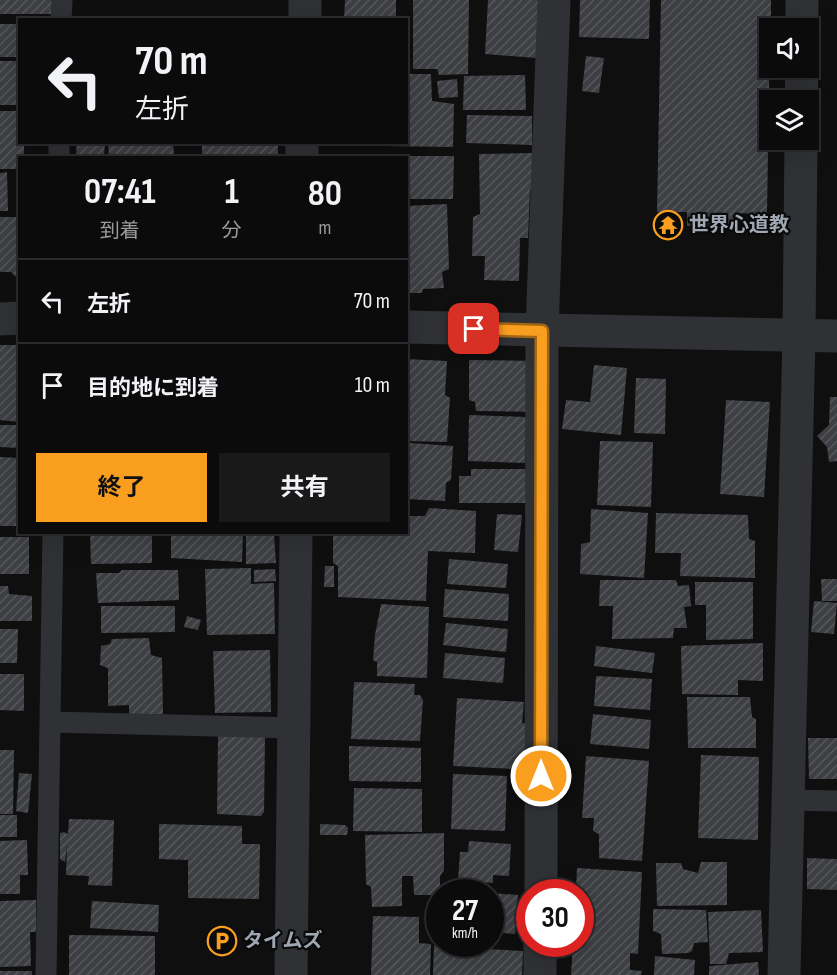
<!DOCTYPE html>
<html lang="ja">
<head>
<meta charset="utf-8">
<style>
	:root { --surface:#0b0b0c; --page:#19191a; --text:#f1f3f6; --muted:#9a9b9d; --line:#2b2b2d; --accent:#f99e1f }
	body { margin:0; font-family:"Sofia Sans Condensed","Noto Sans JP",sans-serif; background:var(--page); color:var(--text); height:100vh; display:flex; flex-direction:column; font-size:22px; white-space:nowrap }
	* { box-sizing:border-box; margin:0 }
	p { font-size:20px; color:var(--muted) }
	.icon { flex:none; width:33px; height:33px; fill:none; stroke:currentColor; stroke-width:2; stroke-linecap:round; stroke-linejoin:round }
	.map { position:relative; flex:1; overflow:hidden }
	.drawer { position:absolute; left:18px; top:156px; width:390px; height:378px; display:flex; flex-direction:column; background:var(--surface); border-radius:0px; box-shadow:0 6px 24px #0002,0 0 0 2px var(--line) }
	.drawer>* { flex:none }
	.top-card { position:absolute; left:18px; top:18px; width:390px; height:126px; border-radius:0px; box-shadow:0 6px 24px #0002,0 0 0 2px var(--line); background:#0b0b0c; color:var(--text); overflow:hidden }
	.buttons { position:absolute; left:759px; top:18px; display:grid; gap:12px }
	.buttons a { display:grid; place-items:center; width:60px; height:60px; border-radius:0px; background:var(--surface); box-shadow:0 6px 24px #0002,0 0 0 2px var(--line); font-size:30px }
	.speed { position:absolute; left:426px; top:879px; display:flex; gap:12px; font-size:30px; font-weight:700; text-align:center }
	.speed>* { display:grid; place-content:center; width:78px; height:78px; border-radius:50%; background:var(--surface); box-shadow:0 6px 24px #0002,0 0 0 2px var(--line); line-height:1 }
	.speed small { font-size:15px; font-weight:400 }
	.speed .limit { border:9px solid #d22; background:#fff; color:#111 }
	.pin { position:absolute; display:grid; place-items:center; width:51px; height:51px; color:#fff; margin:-26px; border-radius:12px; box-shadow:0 3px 9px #0006 }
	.me { position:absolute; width:66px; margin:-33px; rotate:0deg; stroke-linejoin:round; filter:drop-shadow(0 0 4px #0008) }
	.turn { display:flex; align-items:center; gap:21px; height:126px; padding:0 18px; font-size:27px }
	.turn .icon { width:78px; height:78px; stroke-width:2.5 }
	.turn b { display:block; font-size:42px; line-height:51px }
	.eta { display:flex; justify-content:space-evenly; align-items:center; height:102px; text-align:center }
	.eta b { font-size:36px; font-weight:700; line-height:42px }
	.primary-button { display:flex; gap:12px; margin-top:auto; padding:12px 18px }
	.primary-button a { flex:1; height:69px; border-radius:0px; background:var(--accent); color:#111; font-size:24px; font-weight:700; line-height:69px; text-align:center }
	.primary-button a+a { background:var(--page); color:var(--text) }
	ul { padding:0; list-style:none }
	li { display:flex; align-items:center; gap:18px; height:84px; padding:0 18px; border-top:2px solid var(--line) }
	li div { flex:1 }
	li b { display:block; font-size:22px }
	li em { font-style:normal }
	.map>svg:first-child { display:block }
	.building { fill:url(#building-hatch) }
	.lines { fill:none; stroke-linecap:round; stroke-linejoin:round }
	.service { stroke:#303135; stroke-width:21 }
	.minor { stroke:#303135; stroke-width:33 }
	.tertiary { stroke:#303135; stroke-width:33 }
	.route-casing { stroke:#a26714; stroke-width:15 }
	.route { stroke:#f99e1f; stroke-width:10 }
	.labels { text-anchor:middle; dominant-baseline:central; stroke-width:4.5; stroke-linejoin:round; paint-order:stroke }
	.poi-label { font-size:20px; font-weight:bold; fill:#9fa7b2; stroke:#0a0a0b; text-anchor:start }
</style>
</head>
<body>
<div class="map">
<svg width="837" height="975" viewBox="0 0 837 975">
	<defs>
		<pattern id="building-hatch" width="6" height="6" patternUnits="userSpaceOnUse" patternTransform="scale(1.5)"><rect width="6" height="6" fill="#3e3f43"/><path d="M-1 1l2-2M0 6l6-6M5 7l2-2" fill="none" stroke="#57585c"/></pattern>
	</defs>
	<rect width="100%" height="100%" fill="#0f0f10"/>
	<g class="building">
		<path d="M0,0H52L51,14H0Z"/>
		<path d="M345,0H396V20H344Z"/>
		<path d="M413,0H469L468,74L439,75L437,69H413Z"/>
		<path d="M488,0H540L536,58L485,54Z"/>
		<path d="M580,0H650L649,39L579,37Z"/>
		<path d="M661,0H771V28H770L767,214L736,213L735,227L687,226V212H657Z"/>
		<rect x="0" y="24" width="20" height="33"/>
		<path d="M586,56L604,58L599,93L582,91Z"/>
		<rect x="0" y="61" width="20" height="44"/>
		<path d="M406,74H431L432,101L454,104L453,147L386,146V142H406Z"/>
		<path d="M525,75L526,110H463L464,76Z"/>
		<path d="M457,79L458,97L439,98L437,81Z"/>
		<path d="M0,111H20V142H24V158H20V169H0Z"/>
		<path d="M467,115L532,116V145L466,143Z"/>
		<path d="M77,142H105L104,156L76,155Z"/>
		<path d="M108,142H173L174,158H109Z"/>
		<rect x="202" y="142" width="76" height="16"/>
		<path d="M533,153L534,187L530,190L528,238H520L519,281L484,280L485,256H472L473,217L480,214L479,154Z"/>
		<path d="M406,156H454L453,199H406Z"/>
		<path d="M7,172L8,211H0V173Z"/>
		<path d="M447,204L449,269L442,272L444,288L423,289L422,293H406V206Z"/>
		<path d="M0,217H20V277H16L11,272H0Z"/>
		<path d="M0,345H20V422L0,420Z"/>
		<path d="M406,359L447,361L445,395L450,398L447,442L406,441Z"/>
		<path d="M469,360L540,361L539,412L476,411L475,402L469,400Z"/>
		<path d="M594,365L627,368L621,435L562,429L566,400L590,402Z"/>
		<path d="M636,378L666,379L665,434L634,433Z"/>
		<path d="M830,397H837V461L829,462L827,447L817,436L829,425Z"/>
		<path d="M726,400L770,402L764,497L720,494Z"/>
		<path d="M469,415L526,417L525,463L468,461Z"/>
		<path d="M0,425H20V448L0,447Z"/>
		<path d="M600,441L653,442L651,507L597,505Z"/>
		<path d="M410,443L453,446L451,480L446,483L445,501L406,499V447Z"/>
		<path d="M0,457L20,458V526H0Z"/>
		<path d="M471,469H536V503H459V476H471Z"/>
		<path d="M429,508L476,511L475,553L428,551L426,601L338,597V566L333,563V532H406V516H425Z"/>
		<path d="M591,509L648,513L644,578L580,574L581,544L590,542Z"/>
		<path d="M656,513L748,515L749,539L755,541V578L680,576L681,553H655Z"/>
		<path d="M497,514L522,515L518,552L494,550Z"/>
		<path d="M90,532H152V563L91,564Z"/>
		<path d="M171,532H243L242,562L171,558Z"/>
		<path d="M274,535L276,563L246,564V536Z"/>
		<rect x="0" y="537" width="29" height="37"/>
		<path d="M449,559L508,564L506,588L447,584Z"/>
		<path d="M325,566H334V587H324Z"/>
		<path d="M251,568V584L274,583L275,634L207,635L205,569Z"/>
		<path d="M275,569L276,581L254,582V570Z"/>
		<path d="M122,570H178L179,600L98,603L96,573H119Z"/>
		<path d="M821,579H837V601H822Z"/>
		<path d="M600,580H676L678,586L689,585L691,606L684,607L687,628H674L673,638L612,639L613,606H599Z"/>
		<path d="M695,582H753V639L706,640V605H695Z"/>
		<path d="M0,586H8L9,594L32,596V621H0Z"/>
		<path d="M445,589L509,594L508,621L443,617Z"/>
		<path d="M814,601L837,603L834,634L811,632Z"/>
		<path d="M381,604L429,607L427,678L377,676V662L373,660L375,635Z"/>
		<path d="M101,606H175V632L101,633Z"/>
		<path d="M187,616L201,620L198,630L184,627Z"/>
		<path d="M446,623L508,629L506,652L443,645Z"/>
		<path d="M0,629H18L17,663H0Z"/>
		<path d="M149,638L151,655L162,658L163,714H129V705L108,706V668L100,665L101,646L110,644L112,639Z"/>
		<path d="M763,643V681L738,680V695L682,694L681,646Z"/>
		<path d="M596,646L655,653L652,673L594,666Z"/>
		<path d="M270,650L271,712L215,713L213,651Z"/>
		<path d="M445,653L505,658L503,683L443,678Z"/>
		<path d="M0,674H24V711L0,710Z"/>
		<path d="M596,676L652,679L650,710L594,706Z"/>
		<path d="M354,682L415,684L414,695H420L423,700L420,741L351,739Z"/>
		<path d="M687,697H750L752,717L756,719V748H688Z"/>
		<path d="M457,698L524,702L522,723H536L533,770L453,766Z"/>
		<path d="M593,714L651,720L649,749L590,744Z"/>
		<path d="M218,736L265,737L264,812L261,816L217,814Z"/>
		<path d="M808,738H837V779H809Z"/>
		<path d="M349,746L421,748V782L349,781Z"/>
		<path d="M0,750H14L13,814H0Z"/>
		<path d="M701,755L759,757L758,840L698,838Z"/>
		<path d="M586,756L649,761L642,861L599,858V834L593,831L594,818H582Z"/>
		<path d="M19,773L32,774L28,813L16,811Z"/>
		<path d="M453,774L507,776L505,831L451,829Z"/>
		<path d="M354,788L422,789V832L353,831Z"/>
		<rect x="0" y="815" width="17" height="22"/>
		<path d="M69,819L114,820L112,886L88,885L89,876L66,875L67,845L65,862L60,859V833L64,832L68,834Z"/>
		<path d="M159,824L242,826V844H260L259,899L188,898V860L159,859Z"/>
		<path d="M320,824L345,825L348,828L347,835H320Z"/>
		<path d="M444,833V870L440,876V895H414L413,876H402V906L372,907L371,887L366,884L365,835Z"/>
		<path d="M27,840L28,875H20V894H0V841Z"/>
		<path d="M469,841L511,844L509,876L493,875V883L458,881L460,852H468Z"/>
		<path d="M807,858L837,859V890L807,889Z"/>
		<path d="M701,862H727V905L657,906L656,863H681L683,869L698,873Z"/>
		<path d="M577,868L642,872L638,954L630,953V970L642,971L641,975H571L573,944H580V892H576Z"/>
		<path d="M490,893L518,895L515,934L490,932Z"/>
		<path d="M36,900V932H30L31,966L0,967V901Z"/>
		<path d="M92,901L159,905L158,932L90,928Z"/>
		<path d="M653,909L706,910L708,942L694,943L692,951L688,953L662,954L661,934L653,931Z"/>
		<path d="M761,910L763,952L729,953L726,964H710L708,912Z"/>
		<path d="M373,916L419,917V943L431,944L430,975H371Z"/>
		<path d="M69,935L155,936V975H69Z"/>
		<path d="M434,946L523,951L522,975H433Z"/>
		<path d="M655,956L695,960L694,975H654Z"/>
		<path d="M758,962L759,975H709V966Z"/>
		<rect x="0" y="971" width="32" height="4"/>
	</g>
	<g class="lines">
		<g class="service">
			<path d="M61,20L62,0"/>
			<path d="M59,158V142"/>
			<path d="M51,722L294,728"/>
			<path d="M788,800L837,801"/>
			<path d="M46,975L53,532"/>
		</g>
		<g class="minor">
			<path d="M305,20V0"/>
			<path d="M802,28V0"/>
			<path d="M801,100L802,68"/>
			<path d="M302,158V142"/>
			<path d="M541,892L542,331L554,0"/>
			<path d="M291,975L296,532"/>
			<path d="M540,975V944"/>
			<path d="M784,975L799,335L801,140"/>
		</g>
		<g class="tertiary">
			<path d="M0,319L20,318"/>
			<path d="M406,327L837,336"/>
		</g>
	</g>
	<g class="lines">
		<g class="route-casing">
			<path id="route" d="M474,329L542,331L541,776"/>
		</g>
		<use href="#route" class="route"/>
	</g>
	<defs>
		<g id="temple-ring" transform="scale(1.5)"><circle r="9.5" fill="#0a0a0b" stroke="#f99e1f" stroke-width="1.5"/><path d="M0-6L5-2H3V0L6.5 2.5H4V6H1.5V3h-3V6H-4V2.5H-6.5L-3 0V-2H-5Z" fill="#f99e1f"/></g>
		<g id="parking-ring" transform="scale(1.5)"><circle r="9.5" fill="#0a0a0b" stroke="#f99e1f" stroke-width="1.5"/><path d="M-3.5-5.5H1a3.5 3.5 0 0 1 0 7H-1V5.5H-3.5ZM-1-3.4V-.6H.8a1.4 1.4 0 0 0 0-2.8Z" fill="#f99e1f"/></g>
	</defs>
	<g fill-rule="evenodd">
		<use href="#temple-ring" x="668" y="225"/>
		<use href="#parking-ring" x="222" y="941"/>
	</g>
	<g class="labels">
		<g class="poi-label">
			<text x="689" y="225">世界心道教</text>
			<text x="243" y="941">タイムズ</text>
		</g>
	</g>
</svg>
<div class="buttons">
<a><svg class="icon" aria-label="sound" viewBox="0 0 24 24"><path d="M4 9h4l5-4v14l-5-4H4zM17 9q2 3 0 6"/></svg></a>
<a><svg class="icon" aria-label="layers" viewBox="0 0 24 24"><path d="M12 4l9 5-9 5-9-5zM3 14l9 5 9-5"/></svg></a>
</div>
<div class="speed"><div>27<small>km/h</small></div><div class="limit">30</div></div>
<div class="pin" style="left:474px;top:329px;background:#d93025"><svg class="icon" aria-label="arrive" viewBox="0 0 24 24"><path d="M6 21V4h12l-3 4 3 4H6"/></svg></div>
<svg class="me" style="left:541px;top:776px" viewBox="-20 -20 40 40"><circle r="17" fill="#f99e1f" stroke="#fff" stroke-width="3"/><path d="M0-11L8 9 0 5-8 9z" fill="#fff"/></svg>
<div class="top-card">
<div class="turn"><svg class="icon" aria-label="left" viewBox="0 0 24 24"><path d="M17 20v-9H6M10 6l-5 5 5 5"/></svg><div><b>70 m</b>左折</div></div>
</div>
<section class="drawer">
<div class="eta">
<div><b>07:41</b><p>到着</p></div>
<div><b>1</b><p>分</p></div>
<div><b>80</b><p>m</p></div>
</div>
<ul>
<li><svg class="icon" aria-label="left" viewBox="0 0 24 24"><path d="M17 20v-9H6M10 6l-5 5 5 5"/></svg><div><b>左折</b></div><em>70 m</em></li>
<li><svg class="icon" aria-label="arrive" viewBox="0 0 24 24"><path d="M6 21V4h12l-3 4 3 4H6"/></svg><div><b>目的地に到着</b></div><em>10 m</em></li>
</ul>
<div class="primary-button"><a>終了</a><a>共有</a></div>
</section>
</div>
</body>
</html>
